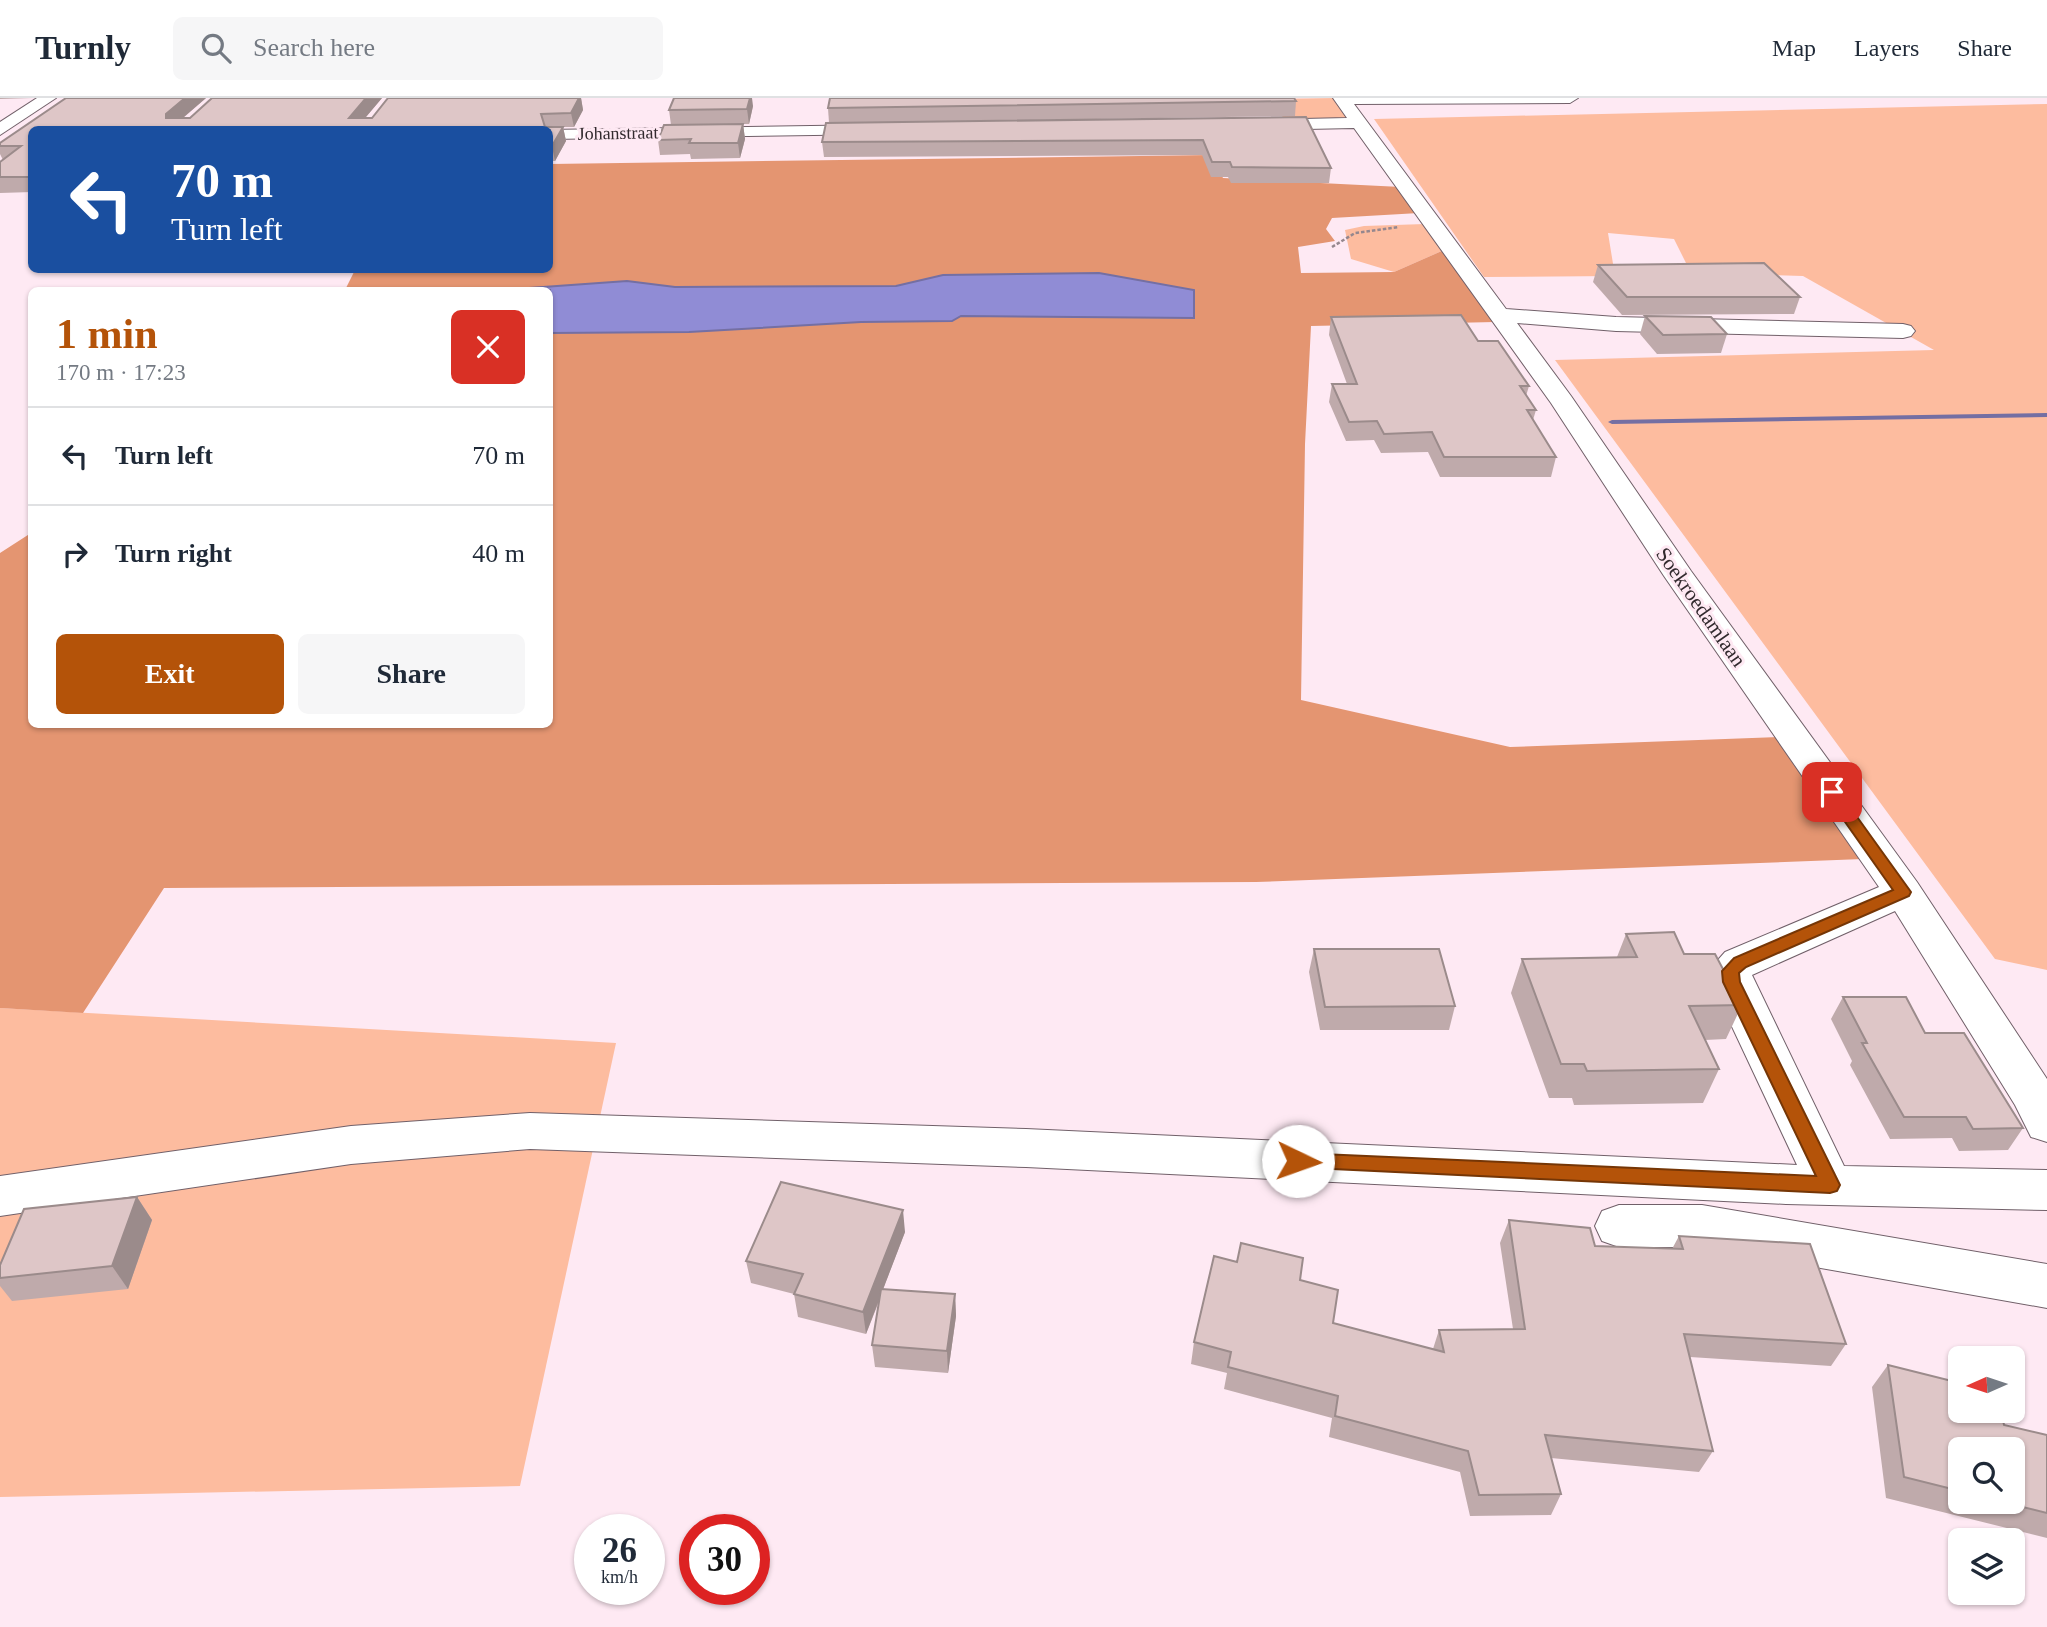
<!DOCTYPE html>
<html lang="en">
<head>
<meta charset="utf-8">
<style>
	:root { --surface:#fff; --page:#f6f6f7; --text:#1f2937; --muted:#747a83; --line:#e0e1e3; --accent:#b45309 }
	body { margin:0; font-family:"Times New Roman",serif; background:var(--page); color:var(--text); height:100vh; display:flex; flex-direction:column; font-size:26px; white-space:nowrap }
	* { box-sizing:border-box; margin:0 }
	p { font-size:23px; color:var(--muted) }
	.icon { flex:none; width:38px; height:38px; fill:none; stroke:currentColor; stroke-width:2; stroke-linecap:round; stroke-linejoin:round }
	.map { position:relative; flex:1; overflow:hidden }
	.panel { position:absolute; left:28px; top:189px; width:525px; height:441px; display:flex; flex-direction:column; background:var(--surface); border-radius:10px; box-shadow:0 2px 5px #0004 }
	.panel>* { flex:none }
	.banner { position:absolute; left:28px; top:28px; width:525px; height:147px; border-radius:10px; box-shadow:0 2px 5px #0004; background:#1a4fa0; color:#fff; overflow:hidden }
	.needle { width:46px; rotate:267deg }
	.fabs { position:absolute; left:1948px; top:1248px; display:grid; gap:14px }
	.fabs a { display:grid; place-items:center; width:77px; height:77px; border-radius:10px; background:var(--surface); box-shadow:0 2px 5px #0004; font-size:35px }
	.speed { position:absolute; left:574px; top:1416px; display:flex; gap:14px; font-size:35px; font-weight:700; text-align:center }
	.speed>* { display:grid; place-content:center; width:91px; height:91px; border-radius:50%; background:var(--surface); box-shadow:0 2px 5px #0004; line-height:1 }
	.speed small { font-size:18px; font-weight:400 }
	.speed .limit { border:10px solid #d22; background:#fff; color:#111 }
	.pin { position:absolute; display:grid; place-items:center; width:60px; height:60px; color:#fff; margin:-30px; border-radius:14px; box-shadow:0 4px 10px #0006 }
	.me { position:absolute; width:77px; margin:-38px; rotate:93deg; stroke-linejoin:round; filter:drop-shadow(0 0 5px #0008) }
	.turn { display:flex; align-items:center; gap:24px; height:147px; padding:0 28px; font-size:32px }
	.turn .icon { width:91px; height:91px; stroke-width:2.5 }
	.turn b { display:block; font-size:49px; line-height:60px }
	.round { display:grid; place-items:center; flex:none; width:74px; height:74px; border-radius:10px; background:var(--page) }
	.head { display:flex; align-items:center; justify-content:space-between; height:119px; padding:0 28px }
	h1 { font-size:42px; font-weight:800; line-height:52px; color:var(--accent) }
	.primary-button { display:flex; gap:14px; margin-top:auto; padding:14px 28px }
	.primary-button a { flex:1; height:80px; border-radius:10px; background:var(--accent); color:#fff; font-size:28px; font-weight:800; line-height:80px; text-align:center }
	.primary-button a+a { background:var(--page); color:var(--text) }
	ul { padding:0; list-style:none }
	li { display:flex; align-items:center; gap:21px; height:98px; padding:0 28px; border-top:2px solid var(--line) }
	li div { flex:1 }
	li b { display:block; font-size:26px }
	li em { font-style:normal }
	header { display:flex; align-items:center; gap:42px; box-sizing:border-box; height:98px; padding:0 35px; background:var(--surface); border-bottom:2px solid var(--line) }
	header strong { font-size:33px }
	nav { display:flex; gap:38px; margin-inline-start:auto; font-size:24px }
	.search { width:490px; height:63px; background:var(--page); display:flex; align-items:center; gap:18px; box-sizing:border-box; padding:0 24px; border-radius:10px; color:var(--muted); font-size:26px }
	.map>svg:first-child { display:block }
	.green { fill:#fdbc9f }
	.forest { fill:#e49571 }
	.water { fill:#908cd5; stroke:#746fa3; stroke-width:2 }
	.lines { fill:none; stroke-linecap:round; stroke-linejoin:round }
	.stream { fill:#746fa3; fill-rule:evenodd }
	.minor-casing { stroke:#716069; stroke-width:2 }
	.path { stroke:#95878e; stroke-width:2.5; stroke-dasharray:3.5 2; stroke-linecap:butt }
	.minor { fill:#fff; fill-rule:evenodd }
	.wall { fill:#bfaaab; fill-rule:evenodd }
	.shaded-wall { fill:#9b8b8b }
	.building { fill:#dec6c7; stroke:#9b8b8b; stroke-width:2 }
	.route { fill:#b45309; stroke:#753606; stroke-width:2 }
	.labels { text-anchor:middle; dominant-baseline:central; stroke-width:6; stroke-linejoin:round; paint-order:stroke }
	.far-street-label { font-size:18px; fill:#322a2e; stroke:#fee9f3 }
	.street-label { font-size:21px; fill:#322a2e; stroke:#fee9f3 }
</style>
</head>
<body>
<header>
<strong>Turnly</strong>
<div class="search"><svg class="icon" aria-label="search" viewBox="0 0 24 24"><circle cx="10" cy="10" r="6"/><path d="M15 15l6 6"/></svg>Search here</div>
<nav><a>Map</a><a>Layers</a><a>Share</a></nav>
</header>
<div class="map">
<svg width="2047" height="1529" viewBox="0 0 2047 1529">
	<rect width="100%" height="100%" fill="#fee9f3"/>
	<g class="green">
		<path d="M1336,0L1349,18L1347,20L1287,25L1270,1Z"/>
		<path d="M2047,6V872L1995,861L1555,262L1934,252L1803,178L1691,175L1674,141L1608,135L1615,178L1484,179L1374,21Z"/>
		<path d="M1425,126L1444,152L1394,174L1351,161L1345,132L1364,128Z"/>
		<path d="M0,910L616,945L520,1388L0,1399Z"/>
	</g>
	<path class="forest" d="M1211,57L1223,80L1401,89L1419,115L1332,120L1326,131L1335,143L1298,149L1301,175L1394,174L1444,152L1495,224L1311,228L1305,346L1301,602L1510,649L1779,639L1863,761L1256,784L164,790L83,915L0,910V455L31,435L32,626H550V235L689,234L861,224L952,223L961,218L1194,219L943,177L896,188L675,189L627,183L500,192H345L355,172H550V66Z"/>
	<path class="water" d="M1099,175L1194,192V220L961,218L952,223L861,224L689,234L550,235V192H500L627,183L675,189L896,188L943,177Z"/>
	<g class="lines">
		<path class="stream" d="M2047,315V319L1612,326L1608,324L1612,322Z"/>
		<g class="minor-casing">
			<g id="minor">
				<path d="M37,0H56L0,37V24Z"/>
				<path d="M1333,0H1578L1570,5L1354,6L1506,211L1616,219L1903,226L1911,228L1915,233L1911,238L1903,240L1616,233L1517,225L1571,298L1691,473L1917,784L2047,981V1044L2031,1039L2015,1007L1895,813L1752,877L1844,1068L2047,1072V1112L1786,1106L1026,1069L530,1051L351,1066L0,1118V1078L351,1028L530,1015L1026,1031L1797,1067L1711,884L1709,872L1725,854L1879,789L1664,478L1551,305L1354,30L1256,32L1247,27L1256,22L1347,20Z"/>
				<path d="M877,27L883,28L886,32L883,36L550,41V32H546Z"/>
				<path d="M1619,1107H1702L2047,1166V1210L1702,1149H1619L1602,1143L1595,1128L1602,1113Z"/>
			</g>
		</g>
		<path class="path" d="M1332,149L1355,135L1399,129"/>
		<use href="#minor" class="minor"/>
	</g>
	<g class="wall">
		<path d="M0,0H32L0,1Z"/>
		<path d="M66,0H206L183,20H190L212,0H382L365,20H372L388,0H581L583,12L574,29H563L566,43L555,63H550V32H32V94L0,95V64L3,62L0,56V45Z"/>
		<path d="M1296,3L1295,18L829,25L828,10Z"/>
		<path d="M753,8L749,26H743L745,41L740,60L691,61L690,56L660,57L658,42L671,27L669,12Z"/>
		<path d="M1306,19L1331,70L1329,85H1231L1228,79H1211L1202,57L824,59L822,44Z"/>
		<path d="M1598,167L1800,199L1794,216L1622,217L1593,184Z"/>
		<path d="M1645,218L1727,236L1721,255L1657,256L1640,236Z"/>
		<path d="M1331,219L1478,243L1529,288L1526,298L1536,312L1533,322L1556,359L1551,379H1440L1428,354L1381,355L1374,342L1346,343L1329,304L1332,286H1347L1329,237Z"/>
		<path d="M1626,836L1684,856L1742,907L1726,941L1705,942L1719,971L1703,1005L1574,1007L1572,1000H1549L1511,895L1522,861L1617,859Z"/>
		<path d="M1314,851L1455,908L1449,932H1320L1309,874Z"/>
		<path d="M1843,899L1925,935L2023,1030L2008,1052L1959,1053L1952,1040L1890,1041L1850,967L1852,963L1831,921Z"/>
		<path d="M137,1099L152,1122L128,1191L12,1203L0,1188V1167Z"/>
		<path d="M1509,1122L1595,1148L1672,1151L1679,1138L1846,1246L1831,1268L1690,1259L1713,1353L1699,1374L1551,1360L1561,1396L1551,1417L1470,1418L1460,1374L1329,1339L1332,1320L1224,1291L1227,1275L1191,1266L1194,1244L1300,1182L1333,1225L1433,1251L1439,1232L1513,1231L1500,1145Z"/>
		<path d="M905,1134L883,1191L955,1196L956,1218L948,1275L875,1269L872,1247L880,1201L866,1236L798,1219L794,1196L751,1185L746,1163Z"/>
		<path d="M1888,1267L2004,1327L2047,1337V1440L1886,1400L1872,1289ZM1960,1351L2012,1404H1960Z"/>
	</g>
	<g class="shaded-wall">
		<path d="M185,0H206L171,30L166,20V16Z"/>
		<path d="M366,0H382L355,32L349,20Z"/>
		<path d="M579,0H581L583,12L574,29L571,15Z"/>
		<path d="M750,0H752L753,8L749,26L747,11Z"/>
		<path d="M743,26L745,41L740,60L738,45Z"/>
		<path d="M563,29L566,43L555,63L552,48Z"/>
		<path d="M137,1099L152,1122L128,1191L112,1168Z"/>
		<path d="M903,1112L905,1134L866,1236L863,1214Z"/>
		<path d="M955,1196L956,1218L948,1275L947,1253Z"/>
	</g>
	<g class="building">
		<path d="M66,0H185L166,16V20H190L212,0H366L349,20H372L388,0H579L571,15L541,16L545,29H563L552,48H550V32H32V79H0V64L21,48H0V45Z"/>
		<path d="M674,0H750L747,11L669,12Z"/>
		<path d="M830,0H1294L1296,3L828,10Z"/>
		<path d="M1306,19L1331,70L1232,69L1230,64H1212L1203,42L822,44L826,25Z"/>
		<path d="M743,26L738,45H689L691,41L658,42L664,27Z"/>
		<path d="M1764,165L1800,199H1627L1598,167Z"/>
		<path d="M1461,217L1478,243H1498L1529,288H1520L1536,312H1527L1556,359H1444L1432,334L1384,336L1377,323L1349,324L1332,286H1357L1331,219Z"/>
		<path d="M1645,218L1711,219L1727,236L1663,237Z"/>
		<path d="M1674,834L1684,856H1715L1742,907L1689,908L1719,971L1587,973L1584,966H1561L1522,861L1637,859L1626,836Z"/>
		<path d="M1314,851H1439L1455,908L1325,909Z"/>
		<path d="M1843,899H1906L1925,935H1964L2023,1030L1973,1031L1966,1019H1904L1862,945H1867Z"/>
		<path d="M781,1084L903,1112L863,1214L794,1196L803,1176L746,1163Z"/>
		<path d="M137,1099L112,1168L0,1180V1167L24,1111Z"/>
		<path d="M1509,1122L1590,1130L1595,1148L1683,1151L1679,1138L1810,1146L1846,1246L1684,1236L1713,1353L1545,1337L1561,1396L1479,1397L1468,1353L1335,1318L1338,1298L1228,1269L1231,1254L1194,1244L1214,1158L1237,1164L1241,1145L1303,1160L1300,1182L1338,1192L1333,1225L1444,1254L1439,1232L1525,1231Z"/>
		<path d="M881,1191L955,1196L947,1253L872,1247Z"/>
		<path d="M1888,1267L1960,1285V1312H2001L2004,1327L2047,1337V1415L2002,1404H2012V1351H1960V1393L1904,1379Z"/>
	</g>
	<path class="route" d="M1832,689L1837,691L1911,794L1909,798L1746,869L1739,875L1740,884L1840,1087L1837,1093L1830,1095L1291,1069L1288,1063L1291,1057L1298,1055L1816,1078L1723,884L1722,873L1734,860L1893,792L1824,694Z"/>
	<g class="labels">
		<g class="far-street-label">
			<text transform="translate(618 35) rotate(-1)">Johanstraat</text>
		</g>
		<g class="street-label">
			<text transform="translate(1701 509) rotate(55)">Soekroedamlaan</text>
		</g>
	</g>
</svg>
<div class="fabs">
<a><svg class="needle" viewBox="-14 -14 28 28"><path d="M0-13l5 13h-10z" fill="#e53935"/><path d="M0 13l5-13h-10z" fill="#747a83"/></svg></a>
<a><svg class="icon" aria-label="search" viewBox="0 0 24 24"><circle cx="10" cy="10" r="6"/><path d="M15 15l6 6"/></svg></a>
<a><svg class="icon" aria-label="layers" viewBox="0 0 24 24"><path d="M12 4l9 5-9 5-9-5zM3 14l9 5 9-5"/></svg></a>
</div>
<div class="speed"><div>26<small>km/h</small></div><div class="limit">30</div></div>
<div class="pin" style="left:1832px;top:694px;background:#d93025"><svg class="icon" aria-label="arrive" viewBox="0 0 24 24"><path d="M6 21V4h12l-3 4 3 4H6"/></svg></div>
<svg class="me" style="left:1298px;top:1063px" viewBox="-20 -20 40 40"><circle r="19" fill="#fff"/><path d="M0-13L10 11 0 6-10 11z" fill="#b45309"/></svg>
<div class="banner">
<div class="turn"><svg class="icon" aria-label="left" viewBox="0 0 24 24"><path d="M17 20v-9H6M10 6l-5 5 5 5"/></svg><div><b>70 m</b>Turn left</div></div>
</div>
<section class="panel">
<div class="head"><div><h1>1 min</h1><p>170 m · 17:23</p></div><a class="round" style="background:#d93025;color:#fff"><svg class="icon" aria-label="close" viewBox="0 0 24 24"><path d="M6 6l12 12M18 6L6 18"/></svg></a></div>
<ul>
<li><svg class="icon" aria-label="left" viewBox="0 0 24 24"><path d="M17 20v-9H6M10 6l-5 5 5 5"/></svg><div><b>Turn left</b></div><em>70 m</em></li>
<li><svg class="icon" aria-label="right" viewBox="0 0 24 24"><path d="M7 20v-9h11M14 6l5 5-5 5"/></svg><div><b>Turn right</b></div><em>40 m</em></li>
</ul>
<div class="primary-button"><a>Exit</a><a>Share</a></div>
</section>
</div>
</body>
</html>
